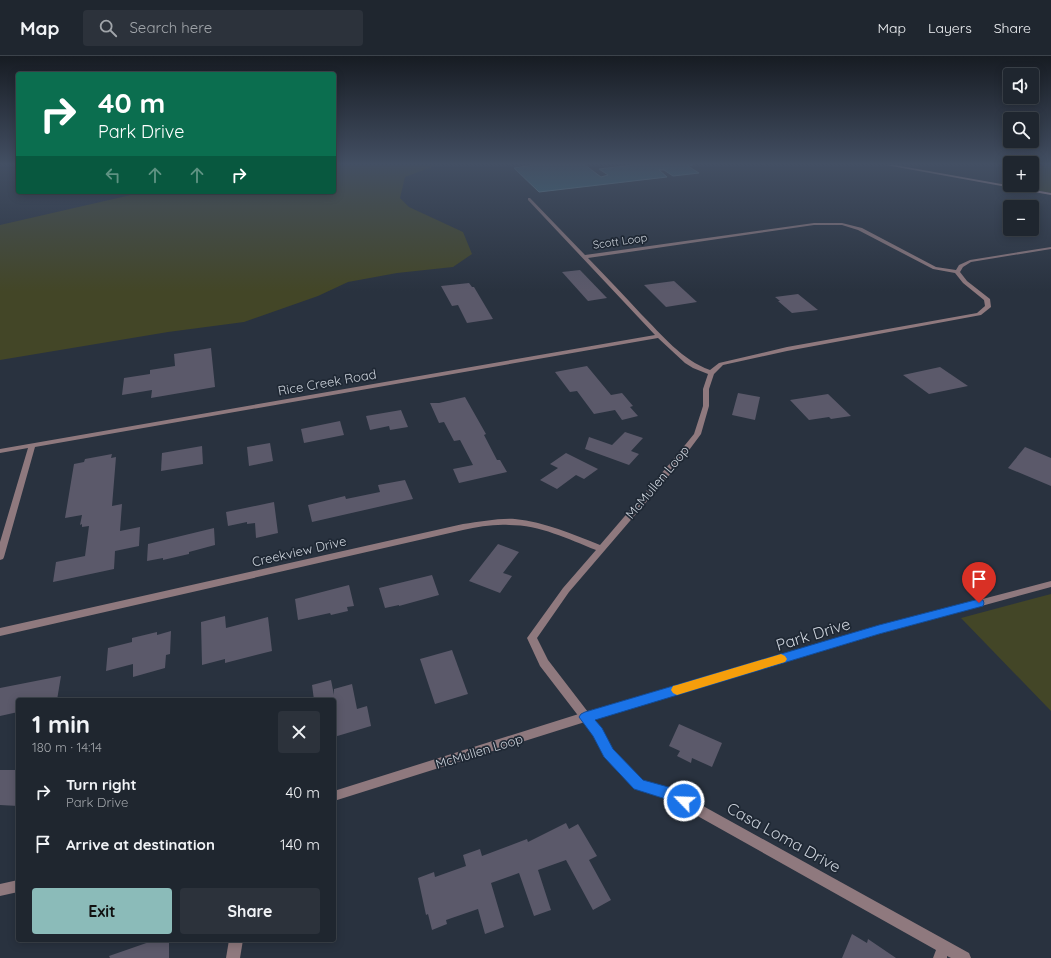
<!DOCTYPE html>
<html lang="en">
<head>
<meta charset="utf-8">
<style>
	:root { --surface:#1f262f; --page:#2c323b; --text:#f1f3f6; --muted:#a1a5aa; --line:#3c434b; --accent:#8bbbb9 }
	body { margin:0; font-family:Quicksand,sans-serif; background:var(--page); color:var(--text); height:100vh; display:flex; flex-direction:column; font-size:15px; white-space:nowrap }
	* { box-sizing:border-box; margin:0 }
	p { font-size:13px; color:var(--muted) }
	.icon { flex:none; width:22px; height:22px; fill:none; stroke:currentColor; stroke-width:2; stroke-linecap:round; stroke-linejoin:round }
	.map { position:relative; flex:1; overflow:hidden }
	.panel { position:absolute; left:16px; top:642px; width:320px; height:244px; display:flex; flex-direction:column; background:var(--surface); border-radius:4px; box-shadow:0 2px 10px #0003,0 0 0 1px var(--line) }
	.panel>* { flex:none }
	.hud { position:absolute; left:16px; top:16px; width:320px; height:122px; border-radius:4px; box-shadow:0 2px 10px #0003,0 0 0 1px var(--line); background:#0b6e4f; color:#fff; overflow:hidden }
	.buttons { position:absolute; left:1003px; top:12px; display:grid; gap:8px }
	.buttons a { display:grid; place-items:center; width:36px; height:36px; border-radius:4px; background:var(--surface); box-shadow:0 2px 10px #0003,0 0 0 1px var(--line); font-size:20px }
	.pin { position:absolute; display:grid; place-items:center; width:34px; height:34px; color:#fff; margin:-41px -17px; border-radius:50% 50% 50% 0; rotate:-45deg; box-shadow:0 0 4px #0007 }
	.pin .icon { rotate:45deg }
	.me { position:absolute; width:44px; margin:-22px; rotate:294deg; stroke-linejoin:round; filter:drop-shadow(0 0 3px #0008) }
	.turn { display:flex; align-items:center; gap:14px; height:84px; padding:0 16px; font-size:18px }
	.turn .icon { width:52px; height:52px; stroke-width:2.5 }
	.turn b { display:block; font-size:28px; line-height:34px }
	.lanes { display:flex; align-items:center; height:38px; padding:0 16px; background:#0003; justify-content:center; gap:20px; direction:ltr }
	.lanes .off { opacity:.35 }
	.round { display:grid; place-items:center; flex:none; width:42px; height:42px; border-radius:4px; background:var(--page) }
	.head { display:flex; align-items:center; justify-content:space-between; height:68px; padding:0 16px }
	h1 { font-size:24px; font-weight:700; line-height:30px }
	.cta { display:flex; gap:8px; margin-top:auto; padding:8px 16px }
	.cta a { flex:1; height:46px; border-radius:4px; background:var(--accent); color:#111; font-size:16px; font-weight:700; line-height:46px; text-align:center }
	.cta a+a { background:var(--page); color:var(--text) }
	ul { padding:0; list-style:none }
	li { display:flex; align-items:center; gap:12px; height:52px; padding:0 16px }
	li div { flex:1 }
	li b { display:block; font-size:15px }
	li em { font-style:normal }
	header { display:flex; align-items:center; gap:24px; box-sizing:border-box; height:56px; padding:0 20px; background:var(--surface); border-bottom:1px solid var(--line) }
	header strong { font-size:19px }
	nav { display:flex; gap:22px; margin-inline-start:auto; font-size:14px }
	.search { width:280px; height:36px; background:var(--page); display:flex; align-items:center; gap:10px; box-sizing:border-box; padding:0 14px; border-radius:4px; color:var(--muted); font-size:15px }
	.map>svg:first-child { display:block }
	.green { fill:#434627 }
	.water { fill:#3c7284; stroke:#678f9e }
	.building { fill:#5b596a }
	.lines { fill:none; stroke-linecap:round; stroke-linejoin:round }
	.minor { fill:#8f797e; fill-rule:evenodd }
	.tertiary { fill:#8f797e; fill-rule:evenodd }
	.secondary { fill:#c4a1a9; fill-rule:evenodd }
	.route { fill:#1a73e8; stroke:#114b97 }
	.slow { fill:#f59e0b }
	.labels { text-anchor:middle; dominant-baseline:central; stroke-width:3.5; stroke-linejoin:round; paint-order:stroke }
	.far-street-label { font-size:11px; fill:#ccd2db; stroke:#1f2834 }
	.street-label { font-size:13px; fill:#ccd2db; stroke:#1f2834 }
	.near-street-label { font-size:16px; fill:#ccd2db; stroke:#1f2834 }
</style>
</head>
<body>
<header>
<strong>Map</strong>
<div class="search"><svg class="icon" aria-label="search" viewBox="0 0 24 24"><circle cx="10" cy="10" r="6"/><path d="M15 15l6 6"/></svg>Search here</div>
<nav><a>Map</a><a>Layers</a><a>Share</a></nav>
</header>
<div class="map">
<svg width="1051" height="902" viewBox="0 0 1051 902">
	<rect width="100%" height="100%" fill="#29323f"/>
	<g class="green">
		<path d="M334,109H441L434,110L405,121L400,142L409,151L463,176L472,198L453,211L397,217L348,226L318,240L244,266L168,276L0,304V169L144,136H334Z"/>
		<path d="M1032,109H1051V137L998,127L1010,125V129H1032Z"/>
		<path d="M1051,538V655L961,562Z"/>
	</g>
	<path class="water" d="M533,109H585L601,121L608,119L599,113L633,109H693L688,110L699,117L673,120L664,114H659L667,121L539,136L514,112Z"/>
	<g class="building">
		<path d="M580,214L607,242L588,245L562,216Z"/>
		<path d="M674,225L697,246L666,251L644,229Z"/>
		<path d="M469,227L472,231H474L493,263L467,267L458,249L452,250L441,230Z"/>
		<path d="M798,238L818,254L792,257L778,245H780L775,241Z"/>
		<path d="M211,292L215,331L151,342L152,334L122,339L124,322L150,318V314L175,310L174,298Z"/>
		<path d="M587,310L611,339L622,337L633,350L630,351L638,360L622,364L615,354L594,358L577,335L570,336L555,316Z"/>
		<path d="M940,311L968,330L929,338L903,319Z"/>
		<path d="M738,337L760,341L755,364L732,359Z"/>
		<path d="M828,338L851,360L831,363L829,361L809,364L790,344Z"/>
		<path d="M465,341L486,378L484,379L497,404H500L507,416L459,427L453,413L473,409L460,384L454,385L444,366L439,367L430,347H439Z"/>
		<path d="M401,354L408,371L390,374L389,370L370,374L366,360Z"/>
		<path d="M340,365L344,379L304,387L301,373Z"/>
		<path d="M625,376L643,382L631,395L639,398L629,409L585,393L589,381L612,389Z"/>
		<path d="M270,387L273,405L249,410L247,391Z"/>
		<path d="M202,390L203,408L161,415L162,397Z"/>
		<path d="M1025,391L1051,402V430L1008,412Z"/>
		<path d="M566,397L598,413L584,423L576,419L557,433L540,424L558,412L550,408Z"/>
		<path d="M112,398L111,402L116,401L112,450L122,448L120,475L140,471L139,490L115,495L114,513L53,526L56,506L85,500L89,470L82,471V468L80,469L82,459L65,462L74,408L84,406L85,403Z"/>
		<path d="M405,424L413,443L312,466L308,449L345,440L346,443L380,436L378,429Z"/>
		<path d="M274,446L278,477L256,482L255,467L247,468V466L228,470L226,456Z"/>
		<path d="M214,472L215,489L189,496V498L163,504V502L147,505L148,488Z"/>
		<path d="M498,488L519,496L503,517L512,520L500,537L469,525Z"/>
		<path d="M432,519L439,539L399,550V549L385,552L379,532Z"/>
		<path d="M349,529L354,550L347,551L348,555L331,559L330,557L298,564L295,543Z"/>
		<path d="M225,560L226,572L268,561L272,595L225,607V603L202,609L201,566Z"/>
		<path d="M171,575L170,598L166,599L165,612L133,621V608L106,615L108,592L132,586V582L157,576V579Z"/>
		<path d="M452,594L468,638L435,648L420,603Z"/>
		<path d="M61,620L57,644H18V656L0,660V632Z"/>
		<path d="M331,624L334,639V633L352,628L357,653L367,650L371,670L334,681V644H314L312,629Z"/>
		<path d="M679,668L722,687L712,711L692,702L691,707L677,700L680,695L669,690Z"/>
		<path d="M0,714H18V750L0,749Z"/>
		<path d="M566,767L569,773L578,768L597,800L589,804L611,844L593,854L566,804L538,814L551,854L534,860L519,817L491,827L504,871L485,878L478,853L446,864L447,868L432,874L428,858L426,859L418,822L434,816L435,821L466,810L463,799L480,793L482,800L527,783L528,786Z"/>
		<path d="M852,878L867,887L868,883L896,902H842Z"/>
		<path d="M155,884H169V902H110L109,900Z"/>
	</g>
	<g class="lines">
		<g class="minor">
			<path d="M528,142H530L585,199L814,167H842L862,172L936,211L956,214L959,209L970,204L1051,191V193L971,206L963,211L960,216L967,225L990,243L991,251L981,259L787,295L723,309L714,318L709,333V350L701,378L678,409L569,536L537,582L548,604L601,673L612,693L643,725L676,735L969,897L971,902H951L947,900V902H933L936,894L669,744L635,733L604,701L593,679L540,610L527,582L563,532L596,494C568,483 540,469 509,469C494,468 478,471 463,474L0,580V572L463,468C480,466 498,462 515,463C545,466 572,478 600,489L672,405L694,378L703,350V333L708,318L693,312L685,307L658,282L35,391L4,501L3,503L0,504V486L28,392L0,397V393L655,279L528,144ZM814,169H842L858,174L933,213L955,217L963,227L984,244L985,250L977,257L787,291L719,307L710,314C682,304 662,279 641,258C624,239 606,221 588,202Z"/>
			<path d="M229,884H243L240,902H226Z"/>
		</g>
		<g class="tertiary">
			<path d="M1051,525V531L879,578L585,666L334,745V735L585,656L879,570Z"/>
			<path d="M18,824V836L0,840V828Z"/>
		</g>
		<path class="secondary" d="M886,109H895L1051,137V139Z"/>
	</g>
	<linearGradient id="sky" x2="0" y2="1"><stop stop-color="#171c23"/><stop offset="0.46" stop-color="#434f63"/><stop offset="1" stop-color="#434f63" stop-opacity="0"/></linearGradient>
	<rect width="1051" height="235" fill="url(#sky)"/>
	<path class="route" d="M979,543L983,544L984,547L983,550L879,578L595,664L602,672L613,693L643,724L672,732L689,741L691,745L689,749L684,751L669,744L634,733L604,701L593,680L579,661L581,658L585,656L879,569Z"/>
	<path class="slow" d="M781,598L785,600L787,603L785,606L677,639L673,637L671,634L673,630L677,629Z"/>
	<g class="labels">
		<g class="far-street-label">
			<text transform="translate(620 185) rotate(-8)">Scott Loop</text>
		</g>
		<g class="street-label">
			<text transform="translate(327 326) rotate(-10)">Rice Creek Road</text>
			<text transform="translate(657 426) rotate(-50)">McMullen Loop</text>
			<text transform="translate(299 495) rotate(-13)">Creekview Drive</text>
			<text transform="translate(479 695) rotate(-17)">McMullen Loop</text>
		</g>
		<g class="near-street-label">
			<text transform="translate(813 578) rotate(-17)">Park Drive</text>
			<text transform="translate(784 781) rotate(29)">Casa Loma Drive</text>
		</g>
	</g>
</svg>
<div class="buttons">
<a><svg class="icon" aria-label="sound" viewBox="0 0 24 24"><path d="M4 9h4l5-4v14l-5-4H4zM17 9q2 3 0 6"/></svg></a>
<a><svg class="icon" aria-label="search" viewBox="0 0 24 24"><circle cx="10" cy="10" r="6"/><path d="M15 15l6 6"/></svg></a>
<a>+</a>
<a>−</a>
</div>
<div class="pin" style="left:979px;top:547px;background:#d93025"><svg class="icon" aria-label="arrive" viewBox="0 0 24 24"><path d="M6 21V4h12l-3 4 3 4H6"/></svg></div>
<svg class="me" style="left:684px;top:745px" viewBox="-20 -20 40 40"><circle r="17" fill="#1a73e8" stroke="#fff" stroke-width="3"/><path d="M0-11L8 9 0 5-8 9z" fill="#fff"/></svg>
<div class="hud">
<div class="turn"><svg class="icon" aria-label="right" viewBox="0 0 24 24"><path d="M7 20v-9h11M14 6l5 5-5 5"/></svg><div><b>40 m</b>Park Drive</div></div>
<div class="lanes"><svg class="icon off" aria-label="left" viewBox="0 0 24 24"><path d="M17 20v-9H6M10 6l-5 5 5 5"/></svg><svg class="icon off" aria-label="ahead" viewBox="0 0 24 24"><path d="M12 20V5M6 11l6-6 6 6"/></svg><svg class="icon off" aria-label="ahead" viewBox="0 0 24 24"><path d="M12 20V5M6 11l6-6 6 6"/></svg><svg class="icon" aria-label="right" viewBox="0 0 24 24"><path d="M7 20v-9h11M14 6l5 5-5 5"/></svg></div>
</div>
<section class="panel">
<div class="head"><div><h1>1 min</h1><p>180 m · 14:14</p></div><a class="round"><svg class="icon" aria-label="close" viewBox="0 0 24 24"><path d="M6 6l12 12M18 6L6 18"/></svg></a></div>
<ul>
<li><svg class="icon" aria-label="right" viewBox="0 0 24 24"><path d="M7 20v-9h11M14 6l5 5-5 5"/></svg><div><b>Turn right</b><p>Park Drive</p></div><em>40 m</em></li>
<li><svg class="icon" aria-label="arrive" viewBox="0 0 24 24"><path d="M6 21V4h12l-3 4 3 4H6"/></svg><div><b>Arrive at destination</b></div><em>140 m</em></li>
</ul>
<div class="cta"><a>Exit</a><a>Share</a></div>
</section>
</div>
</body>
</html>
